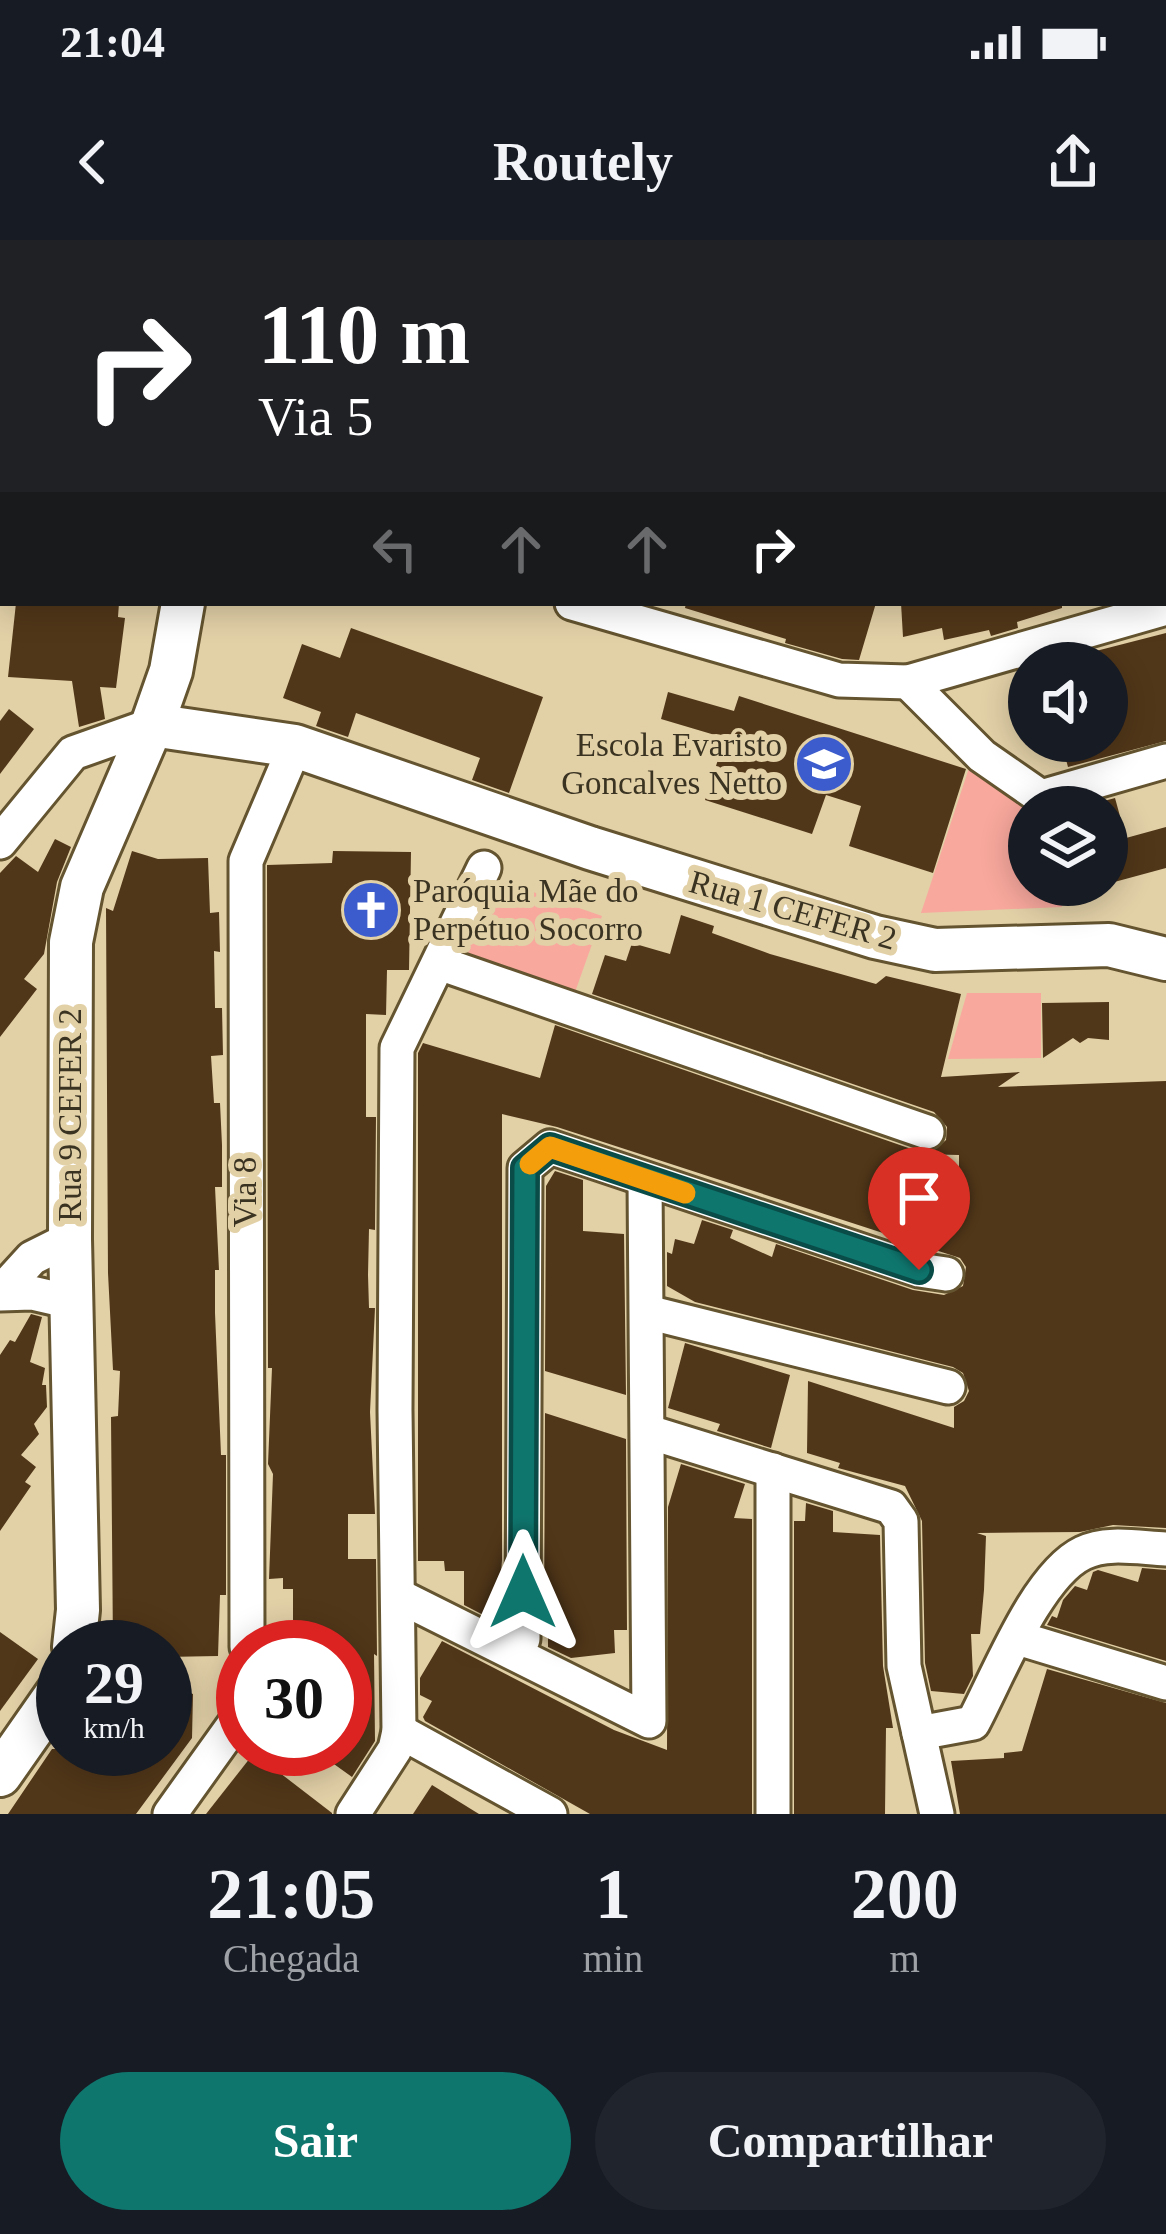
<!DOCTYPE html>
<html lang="pt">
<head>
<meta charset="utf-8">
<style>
	:root { --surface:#171b24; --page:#20242c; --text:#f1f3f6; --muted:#9ea1a6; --accent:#0f766e }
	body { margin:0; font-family:"Times New Roman",serif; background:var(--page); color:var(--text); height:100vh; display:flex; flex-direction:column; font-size:45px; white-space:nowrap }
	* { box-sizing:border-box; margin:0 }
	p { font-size:39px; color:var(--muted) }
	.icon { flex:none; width:66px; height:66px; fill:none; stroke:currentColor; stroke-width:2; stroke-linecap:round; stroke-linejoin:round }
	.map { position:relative; height:1574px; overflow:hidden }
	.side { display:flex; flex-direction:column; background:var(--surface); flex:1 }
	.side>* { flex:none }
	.guide { position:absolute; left:0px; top:0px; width:1167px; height:366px; box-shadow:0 6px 30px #0003; background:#202124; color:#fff; overflow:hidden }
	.fabs { position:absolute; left:1008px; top:402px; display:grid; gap:24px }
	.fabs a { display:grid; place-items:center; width:120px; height:120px; border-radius:50%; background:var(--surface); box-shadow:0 6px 30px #0003; font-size:60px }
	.speed { position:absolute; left:36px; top:1380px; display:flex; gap:24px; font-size:60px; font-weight:700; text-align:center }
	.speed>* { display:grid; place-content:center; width:156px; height:156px; border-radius:50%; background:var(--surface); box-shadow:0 6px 30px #0003; line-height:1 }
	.speed small { font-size:30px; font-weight:400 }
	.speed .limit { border:18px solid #d22; background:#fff; color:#111 }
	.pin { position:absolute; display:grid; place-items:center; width:102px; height:102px; color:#fff; margin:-123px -51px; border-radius:50% 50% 50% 0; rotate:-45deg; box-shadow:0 0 12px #0007 }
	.pin .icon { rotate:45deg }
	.me { position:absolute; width:132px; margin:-66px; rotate:0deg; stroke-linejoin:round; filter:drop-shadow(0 0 9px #0008) }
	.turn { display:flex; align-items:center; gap:42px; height:252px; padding:0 60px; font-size:54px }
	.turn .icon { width:156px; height:156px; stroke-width:2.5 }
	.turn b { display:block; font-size:84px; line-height:102px }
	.lanes { display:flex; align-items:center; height:114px; padding:0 60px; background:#0003; justify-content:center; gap:60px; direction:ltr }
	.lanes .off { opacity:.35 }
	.eta { display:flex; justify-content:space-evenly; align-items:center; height:204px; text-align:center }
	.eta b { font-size:72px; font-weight:700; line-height:84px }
	.primary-button { display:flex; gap:24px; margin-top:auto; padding:24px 60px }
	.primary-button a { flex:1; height:138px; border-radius:72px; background:var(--accent); color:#fff; font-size:48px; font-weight:700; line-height:138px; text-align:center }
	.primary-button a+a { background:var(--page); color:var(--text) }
	.status { display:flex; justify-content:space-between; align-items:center; height:84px; padding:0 60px; background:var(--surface); direction:ltr }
	.status svg { height:33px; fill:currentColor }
	header { display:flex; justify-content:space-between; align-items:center; height:156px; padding:0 60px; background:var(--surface); font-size:54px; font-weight:700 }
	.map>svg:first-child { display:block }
	.green { fill:#f8a89d }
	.building { fill:#513719; fill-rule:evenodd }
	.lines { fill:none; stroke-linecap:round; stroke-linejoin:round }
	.minor-casing { stroke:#64542f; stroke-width:39 }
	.tertiary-casing { stroke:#64542f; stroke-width:48 }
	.minor { stroke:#fff; stroke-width:33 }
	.tertiary { stroke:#fff; stroke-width:42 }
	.route-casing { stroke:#0a4d48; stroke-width:30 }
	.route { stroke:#0f766e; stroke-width:21 }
	.slow { stroke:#f59e0b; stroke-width:21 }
	.labels { text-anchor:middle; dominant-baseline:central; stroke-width:12; stroke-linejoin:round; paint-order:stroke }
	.poi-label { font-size:33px; fill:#3a3322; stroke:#e2d0a7; text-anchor:end }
	.street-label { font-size:33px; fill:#3a3322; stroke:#e2d0a7 }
</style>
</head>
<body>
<div class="status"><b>21:04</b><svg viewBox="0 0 49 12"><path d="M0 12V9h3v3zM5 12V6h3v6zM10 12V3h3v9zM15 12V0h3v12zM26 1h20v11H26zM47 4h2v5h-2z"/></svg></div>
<header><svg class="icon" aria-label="back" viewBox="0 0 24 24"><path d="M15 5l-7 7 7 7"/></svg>Routely<svg class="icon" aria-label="share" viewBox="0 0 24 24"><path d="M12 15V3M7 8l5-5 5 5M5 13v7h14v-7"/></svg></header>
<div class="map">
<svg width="1166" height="1574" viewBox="0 0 1166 1574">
	<rect width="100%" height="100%" fill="#e2d0a7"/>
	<g class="green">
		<path d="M972,519L1029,567V645H1056L1062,667L921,673Z"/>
		<path d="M493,638L602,676L574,755L466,717Z"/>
		<path d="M967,753H1041V818L948,819Z"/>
	</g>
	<g class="building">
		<path d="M16,363H119L118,377L125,378L116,448L100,447L105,479L79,487L72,441L8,437Z"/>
		<path d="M686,363H876L859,420L842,419L785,403L786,399L685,368Z"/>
		<path d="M901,363H1062V368L1017,382L1018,388L991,396L989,390L944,400L942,388L903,397Z"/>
		<path d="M351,388L543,457L509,553L472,540L480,518L356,473L348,497L316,486L321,472L283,458L302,404L340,418Z"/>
		<path d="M1166,393V501L1068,527L1061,501H1107V423H1062L1061,420Z"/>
		<path d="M668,452L734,471L739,456L966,529L933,633L849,606L861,566L826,555L812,594L705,560L725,498L661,479Z"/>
		<path d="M9,469L34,489L0,534V481Z"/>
		<path d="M1115,558L1126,598L1166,587V628L1107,644V567H1082Z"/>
		<path d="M55,599L71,607L57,642L44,714L24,739L37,749L0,797V633L16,616L38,632Z"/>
		<path d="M132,611L158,619L208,618L210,673L219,672L220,712L214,711L215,768H222L223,815L211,816L214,863H220L222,905V947H215L219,1030H215V1073L221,1215H226V1355H220L218,1416L165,1417V1407H113L111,1177L118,1176L120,1131L113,1130L108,1033L106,668L113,671Z"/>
		<path d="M333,611L411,612L409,730H387L386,775L366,774V877H376L375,990L369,989L368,1035L369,1068H375L370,1172L375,1274H348V1319H376L377,1416L374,1414L375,1501L352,1537L313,1509H345V1407H293V1349H283V1338L269,1339L273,1234L268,1224L272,1128H268L267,625L332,623Z"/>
		<path d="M681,675L714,686L712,693L770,714L876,744L886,736L961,754L941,837L1020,832L998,847L1166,841V1288L1113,1285L1080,1292L977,1293L986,1296L984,1350L980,1394H971L973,1436L964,1454L931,1451L925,1423L922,1281L905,1246L838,1228L840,1223L807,1213L808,1141L954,1188V1167L964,1161L969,1151L963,1133L953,1127L695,1062L667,1046V1012L672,1014L675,999L694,1004L702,980L733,990L730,998L772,1017L776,1004L913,1050L944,1055L963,1046L966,1027L960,1018L557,887L502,874V1320L497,1382L464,1365V1331H445L444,1321H418V813L423,803L540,838L555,785L920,912H932L946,900L947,887L934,872L592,754L605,715L626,721L632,703L670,714ZM916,914L959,915V974L901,961Z"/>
		<path d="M1109,762V800L1088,798L1080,803L1073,798L1043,818L1042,763Z"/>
		<path d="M555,931L583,940V991L624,994L626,1155L545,1131L546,946Z"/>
		<path d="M31,1074L42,1077L30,1122L45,1128L42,1145H46L47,1167L34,1184L39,1194L21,1215L36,1227L25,1242L31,1246L0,1291V1115L10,1100L15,1102Z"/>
		<path d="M685,1103L790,1135L771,1208L717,1191L720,1184L668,1168Z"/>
		<path d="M545,1173L626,1199L627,1390H614L615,1413L571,1418L548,1407V1391L544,1392Z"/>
		<path d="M681,1224L745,1244L734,1278L752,1279V1574H590L425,1481L423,1477L432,1461L420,1455V1438L442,1401L614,1490L667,1510L668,1267Z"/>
		<path d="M806,1263L833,1271V1292L880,1295L883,1426L893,1488H886L885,1574H794V1281H805Z"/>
		<path d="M1142,1328L1166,1330V1421L1047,1385L1052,1376L1057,1378L1063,1360L1075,1346L1087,1350L1093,1332L1098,1330L1138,1342Z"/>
		<path d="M0,1392L38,1419L0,1471Z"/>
		<path d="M1047,1429L1166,1463V1574H960L951,1521L1004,1518V1513L1022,1511Z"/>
		<path d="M165,1444L193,1454L192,1498L136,1574H8L52,1509H165Z"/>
		<path d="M254,1513L332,1573V1574H206Z"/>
		<path d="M432,1545L479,1574H413Z"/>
	</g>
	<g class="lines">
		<g class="minor-casing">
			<g id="minor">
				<path d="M661,3V0"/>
				<path d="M896,3L905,0"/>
				<path d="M1164,70H1166"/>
				<path d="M0,159H3"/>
				<path d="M1164,216H1166"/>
				<path d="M0,322L3,321"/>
				<path d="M572,363L839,440L908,442L1166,368"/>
				<path d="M908,442L982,516L1041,557L1166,521"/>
				<path d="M0,602L73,513L152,485"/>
				<path d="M439,723L927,892"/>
				<path d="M0,1053L32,1018L70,999"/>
				<path d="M0,1054L32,1053L71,1062"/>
				<path d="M647,1072L948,1147"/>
				<path d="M649,1192L891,1267L901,1281L904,1426L937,1574"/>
				<path d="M773,1230V1574"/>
				<path d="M399,1356L649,1481L645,940"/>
				<path d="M1018,1398L1166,1443"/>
				<path d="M523,1399L525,928L550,907L919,1030L946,1034"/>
				<path d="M247,1407L246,621L295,506"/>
				<path d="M399,1491L550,1574"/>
				<path d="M919,1493L973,1483C998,1436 1037,1335 1083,1313C1107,1301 1140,1308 1166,1309"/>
				<path d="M170,1574L243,1472"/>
				<path d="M353,1574L395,1509L399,1491L395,1170L397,808L484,628"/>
			</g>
		</g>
		<g class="tertiary-casing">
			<g id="tertiary">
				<path d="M0,247L3,255"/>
				<path d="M152,485L295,506L590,608L875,697L935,710L1109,705L1166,719"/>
				<path d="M74,1407L78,1370L70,999L71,702L82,647L152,485L171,431L183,363"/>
				<path d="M0,1535L63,1445"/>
			</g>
		</g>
		<use href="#minor" class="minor"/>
		<use href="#tertiary" class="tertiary"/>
	</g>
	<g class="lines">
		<g class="route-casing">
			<path id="route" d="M523,1352L525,928L550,907L919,1030"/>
		</g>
		<use href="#route" class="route"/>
		<path class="slow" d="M530,924L550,907L685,953"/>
	</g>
	<defs>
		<g id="school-disc" transform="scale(3)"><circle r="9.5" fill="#3c5cce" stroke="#e2d0a7"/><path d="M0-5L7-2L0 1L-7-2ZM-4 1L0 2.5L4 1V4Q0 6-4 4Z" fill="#fff"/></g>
		<g id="church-disc" transform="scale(3)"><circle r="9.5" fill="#3c5cce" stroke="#e2d0a7"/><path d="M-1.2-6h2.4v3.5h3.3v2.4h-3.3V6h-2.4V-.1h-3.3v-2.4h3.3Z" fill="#fff"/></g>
	</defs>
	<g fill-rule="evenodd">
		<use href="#school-disc" x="824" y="524"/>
		<use href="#church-disc" x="371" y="670"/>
	</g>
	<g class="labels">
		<g class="poi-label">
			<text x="782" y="505">Escola Evaristo<tspan x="782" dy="38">Goncalves Netto</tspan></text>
			<text x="413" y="651" text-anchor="start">Paróquia Mãe do<tspan x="413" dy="38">Perpétuo Socorro</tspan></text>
		</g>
		<g class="street-label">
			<text transform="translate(793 670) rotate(16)">Rua 1 CEFER 2</text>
			<text transform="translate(70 875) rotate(-90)">Rua 9 CEFER 2</text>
			<text transform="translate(245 952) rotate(-90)">Via 8</text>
		</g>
	</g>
</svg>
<div class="fabs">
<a><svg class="icon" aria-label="sound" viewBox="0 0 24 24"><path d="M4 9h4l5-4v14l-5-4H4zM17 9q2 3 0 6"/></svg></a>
<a><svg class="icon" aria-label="layers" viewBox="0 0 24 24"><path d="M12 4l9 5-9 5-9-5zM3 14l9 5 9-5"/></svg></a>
</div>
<div class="speed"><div>29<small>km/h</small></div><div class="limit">30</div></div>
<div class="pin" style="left:919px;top:1030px;background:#d93025"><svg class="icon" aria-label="arrive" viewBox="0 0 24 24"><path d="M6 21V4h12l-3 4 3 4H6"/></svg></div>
<svg class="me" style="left:523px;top:1352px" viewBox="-20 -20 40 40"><path d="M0-17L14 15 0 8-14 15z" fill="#0f766e" stroke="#fff" stroke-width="4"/></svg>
<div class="guide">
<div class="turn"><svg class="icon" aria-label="right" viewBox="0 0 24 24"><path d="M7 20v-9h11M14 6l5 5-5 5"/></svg><div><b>110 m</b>Via 5</div></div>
<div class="lanes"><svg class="icon off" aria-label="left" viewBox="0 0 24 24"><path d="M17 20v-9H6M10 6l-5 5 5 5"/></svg><svg class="icon off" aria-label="ahead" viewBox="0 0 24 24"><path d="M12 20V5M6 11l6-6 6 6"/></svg><svg class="icon off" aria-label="ahead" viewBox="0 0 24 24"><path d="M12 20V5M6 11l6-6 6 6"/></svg><svg class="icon" aria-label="right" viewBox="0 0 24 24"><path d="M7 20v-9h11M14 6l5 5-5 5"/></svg></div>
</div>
</div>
<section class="side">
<div class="eta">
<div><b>21:05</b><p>Chegada</p></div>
<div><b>1</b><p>min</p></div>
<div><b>200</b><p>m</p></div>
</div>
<div class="primary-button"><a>Sair</a><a>Compartilhar</a></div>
</section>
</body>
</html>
